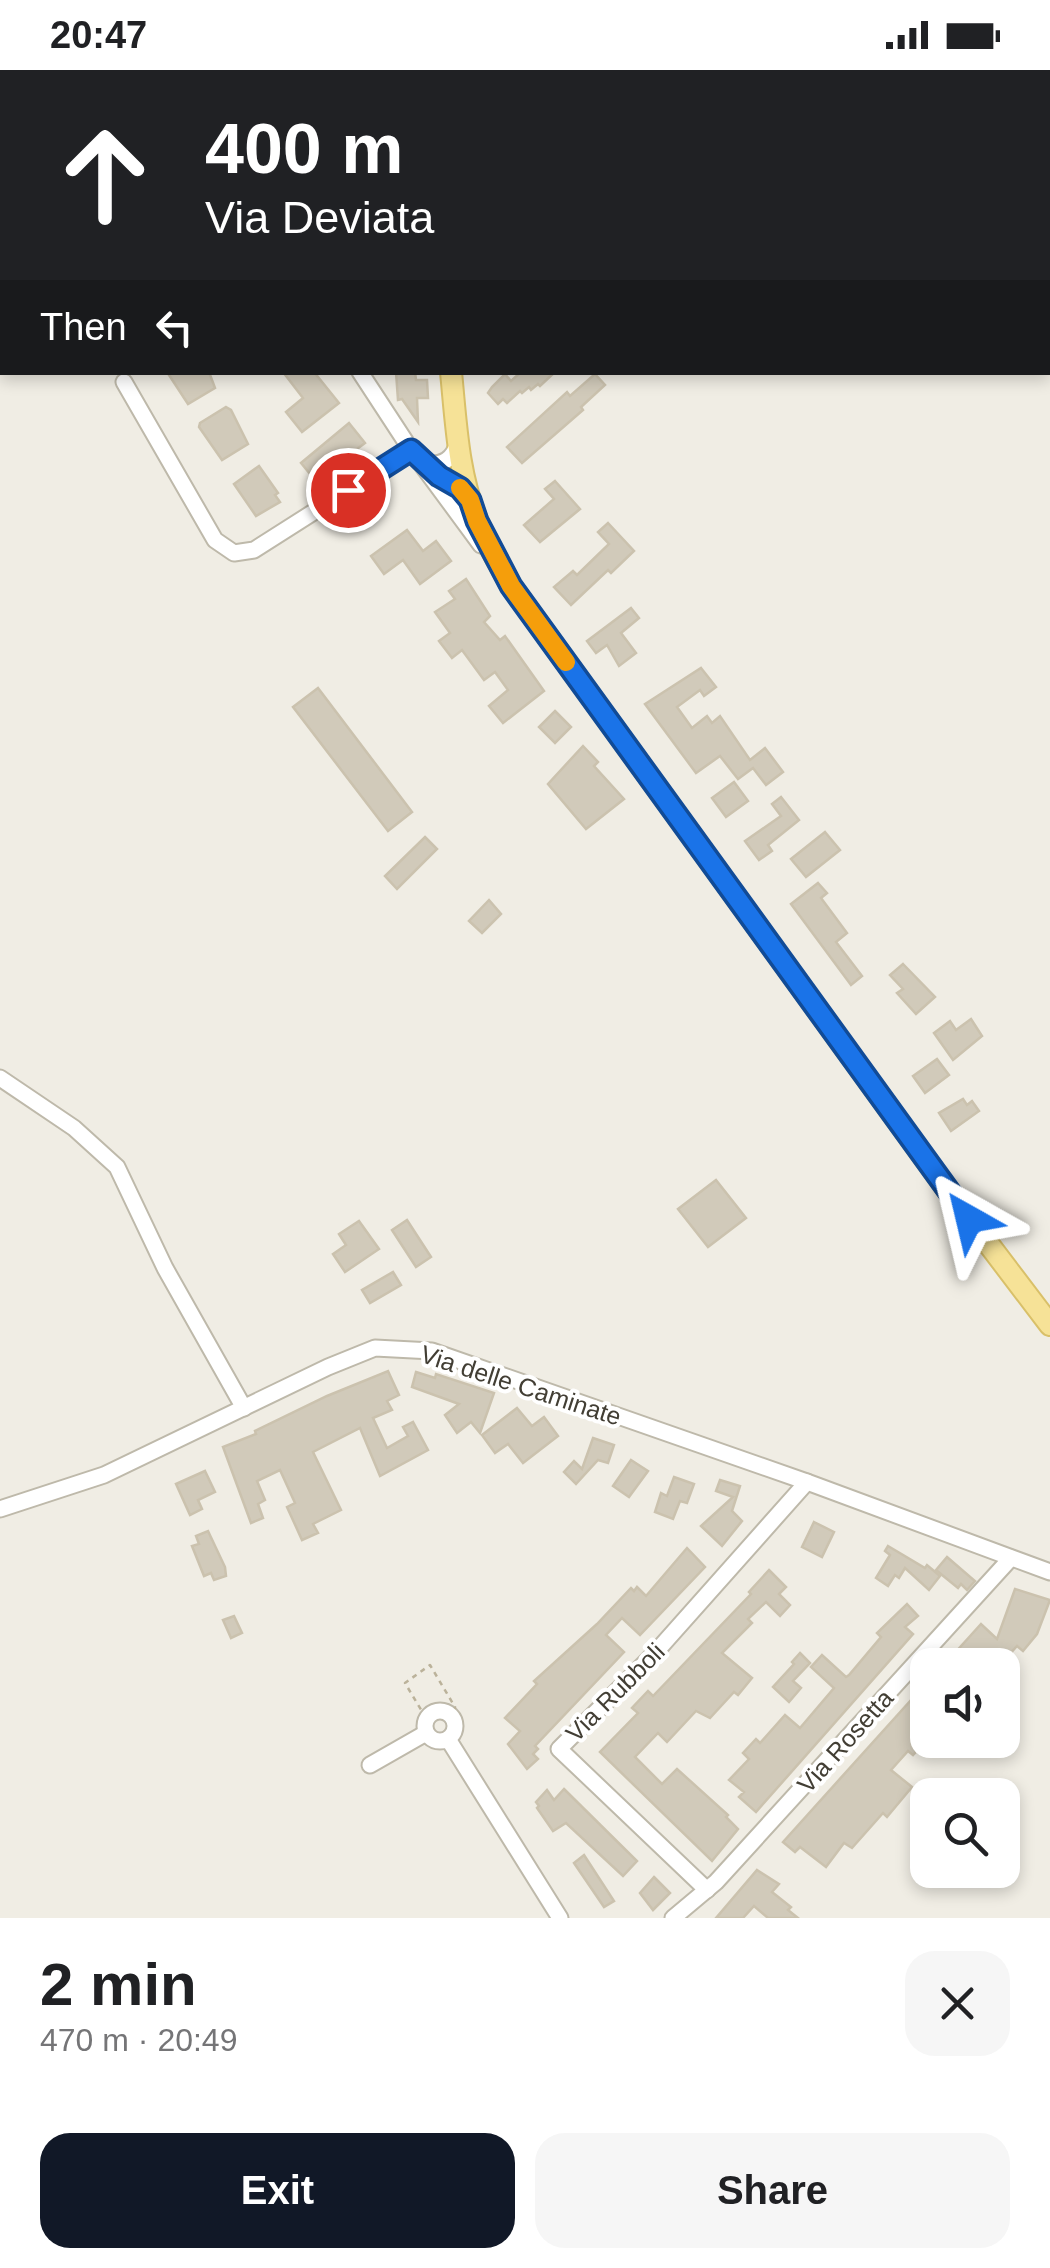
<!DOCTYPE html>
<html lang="en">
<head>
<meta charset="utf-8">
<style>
	:root { --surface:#fff; --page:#f6f6f6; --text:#202124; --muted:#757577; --accent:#111827 }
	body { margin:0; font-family:Arial,sans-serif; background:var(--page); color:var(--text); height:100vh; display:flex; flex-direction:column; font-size:38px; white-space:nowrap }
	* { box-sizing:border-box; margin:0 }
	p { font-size:32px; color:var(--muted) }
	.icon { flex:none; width:55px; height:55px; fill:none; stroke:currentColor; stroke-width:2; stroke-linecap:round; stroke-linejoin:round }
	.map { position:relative; height:1848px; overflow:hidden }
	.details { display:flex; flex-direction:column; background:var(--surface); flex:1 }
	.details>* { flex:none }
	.hud { position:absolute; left:0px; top:0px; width:1050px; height:305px; box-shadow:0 5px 15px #0003; background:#202124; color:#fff; overflow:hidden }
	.tools { position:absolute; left:910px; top:1578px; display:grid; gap:20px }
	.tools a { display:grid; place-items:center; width:110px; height:110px; border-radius:20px; background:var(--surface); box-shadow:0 5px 15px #0003; font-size:50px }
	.pin { position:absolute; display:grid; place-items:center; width:85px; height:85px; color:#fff; margin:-42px; border:5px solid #fff; border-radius:50%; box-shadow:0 2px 10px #0007 }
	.me { position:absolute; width:110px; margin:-55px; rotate:323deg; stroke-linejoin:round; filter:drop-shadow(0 0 8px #0008) }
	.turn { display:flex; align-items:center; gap:35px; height:210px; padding:0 40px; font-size:45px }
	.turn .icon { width:130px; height:130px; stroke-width:2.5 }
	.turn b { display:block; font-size:70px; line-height:85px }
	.then { display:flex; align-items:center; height:95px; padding:0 40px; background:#0003; gap:20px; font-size:38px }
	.round { display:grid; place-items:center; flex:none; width:105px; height:105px; border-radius:30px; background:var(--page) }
	.head { display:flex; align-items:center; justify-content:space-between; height:170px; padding:0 40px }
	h1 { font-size:60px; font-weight:700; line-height:75px }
	.primary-button { display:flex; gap:20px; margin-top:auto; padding:20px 40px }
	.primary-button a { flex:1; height:115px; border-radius:30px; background:var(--accent); color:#fff; font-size:40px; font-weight:700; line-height:115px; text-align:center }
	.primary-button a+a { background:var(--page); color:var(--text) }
	.status { display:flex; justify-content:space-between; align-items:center; height:70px; padding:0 50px; background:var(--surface); direction:ltr }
	.status svg { height:28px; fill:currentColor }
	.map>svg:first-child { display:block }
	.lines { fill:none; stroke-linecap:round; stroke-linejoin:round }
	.river { stroke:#a4c7e9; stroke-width:25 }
	.building { fill:#d1caba; stroke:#cbc2ae; stroke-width:2.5 }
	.minor-casing { stroke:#beb9aa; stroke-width:19 }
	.major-casing { stroke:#d9c069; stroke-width:24 }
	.path { stroke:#bbb29a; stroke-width:2.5; stroke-dasharray:5 5; stroke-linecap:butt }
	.minor { stroke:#fff; stroke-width:15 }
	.major { stroke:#f6e297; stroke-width:20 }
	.route-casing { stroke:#114b97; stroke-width:25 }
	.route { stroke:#1a73e8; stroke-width:18 }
	.slow { stroke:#f59e0b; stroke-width:18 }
	.labels { text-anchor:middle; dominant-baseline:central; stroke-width:8; stroke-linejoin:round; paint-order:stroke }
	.street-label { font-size:25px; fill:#423e34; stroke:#fff }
</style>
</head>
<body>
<div class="status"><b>20:47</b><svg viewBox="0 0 49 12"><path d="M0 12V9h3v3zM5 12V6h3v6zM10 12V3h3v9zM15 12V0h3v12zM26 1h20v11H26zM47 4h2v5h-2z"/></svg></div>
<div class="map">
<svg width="1050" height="1848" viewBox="0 0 1050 1848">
	<rect width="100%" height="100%" fill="#f0ede4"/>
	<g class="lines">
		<path class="river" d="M1048,3L1050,9"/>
	</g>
	<g class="building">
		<path d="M167,302H209L215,318L188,334Z"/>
		<path d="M283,302H314L339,333L302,362L286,342L303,328Z"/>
		<path d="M396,302H415L416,310H427L428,328H417L418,352L402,329L398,330Z"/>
		<path d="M521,302H555L540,316L538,314L531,320L529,317L522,323L520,321L507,333L503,329L498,334L488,323L492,317L505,304L511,311Z"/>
		<path d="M595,304L605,315L581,337L583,340L522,393L507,377L567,322L570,326Z"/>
		<path d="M226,337L231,340L248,374L222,390L199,357L200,353Z"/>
		<path d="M349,353L365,373L315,410L301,393Z"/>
		<path d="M259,396L278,423L275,425L280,432L256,446L234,414Z"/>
		<path d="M555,411L580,439L540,472L524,455L554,429L545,419Z"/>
		<path d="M608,453L634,481L611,503L608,500L571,535L554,517L573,501L577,505L609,474L598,462Z"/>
		<path d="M407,460L423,481L436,471L451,491L420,514L403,490L384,504L371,486Z"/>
		<path d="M466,509L490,546L484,552L500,570L505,566L544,621L503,653L489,636L508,620L495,602L484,610L462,580L452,588L439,571L450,563L435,542L455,529L449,521Z"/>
		<path d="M631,538L639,548L621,563L636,583L619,596L607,575L596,583L587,571Z"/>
		<path d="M701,598L716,617L704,626L700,620L677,637L692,658L707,646L712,653L720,646L750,690L765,678L783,702L766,715L753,698L738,709L720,686L696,703L645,634Z"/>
		<path d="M318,618L412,742L388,761L293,637Z"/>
		<path d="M555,641L571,657L555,673L539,657Z"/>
		<path d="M583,676L598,692L594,696L624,729L586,759L548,714Z"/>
		<path d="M734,712L748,731L726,747L712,728Z"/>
		<path d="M781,727L799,750L768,775L772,781L759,790L745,771L781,746L772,734Z"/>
		<path d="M825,762L840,780L806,807L791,789Z"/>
		<path d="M425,767L437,779L397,819L385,806Z"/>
		<path d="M818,813L827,823L821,828L847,863L836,872L862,906L851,915L791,834Z"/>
		<path d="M489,830L501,844L482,863L469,851Z"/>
		<path d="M903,894L935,927L916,944L897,923L903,919L890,905Z"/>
		<path d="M971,949L982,966L953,990L934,963L950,951L956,960Z"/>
		<path d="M937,989L949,1005L925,1023L913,1006Z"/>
		<path d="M963,1029L967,1035L972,1031L979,1041L951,1061L939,1043Z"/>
		<path d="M716,1110L746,1148L708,1177L678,1139Z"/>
		<path d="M407,1150L431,1187L416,1197L392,1160Z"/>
		<path d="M359,1151L379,1179L345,1202L333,1184L346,1175L339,1164Z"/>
		<path d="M393,1202L401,1215L370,1233L362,1220Z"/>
		<path d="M388,1301L399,1325L387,1331L392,1340L373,1348L387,1378L408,1366L403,1357L413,1352L428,1380L380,1406L360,1358L313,1382L341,1440L313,1454L318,1463L302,1470L287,1437L295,1433L280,1400L257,1411L265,1430L258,1434L263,1448L251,1453L223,1377L256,1364L255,1361L327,1326Z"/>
		<path d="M416,1302L435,1308L436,1304L494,1323L480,1363L471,1352L457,1363L445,1345L459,1334L412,1317Z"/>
		<path d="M517,1338L532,1356L544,1347L558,1366L523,1393L508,1374L495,1383L482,1365Z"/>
		<path d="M593,1368L614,1375L608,1393L598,1390L576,1414L564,1402L574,1391L582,1399Z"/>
		<path d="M631,1390L648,1401L629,1427L613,1416Z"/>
		<path d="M205,1401L215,1422L198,1430L202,1439L190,1445L176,1414Z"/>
		<path d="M674,1407L694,1414L687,1433L680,1431L673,1449L655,1442L661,1423L667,1426Z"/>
		<path d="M720,1410L740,1416L732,1441L742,1451L722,1476L701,1456L733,1427L716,1421Z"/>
		<path d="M814,1452L834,1462L822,1487L802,1477Z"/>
		<path d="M208,1461L225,1497L226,1506L214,1510L211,1503L204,1506L192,1476L199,1474L196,1466Z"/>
		<path d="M888,1476L925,1498L927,1495L940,1506L929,1520L905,1498L899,1508L895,1505L888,1516L876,1508L890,1485L885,1481Z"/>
		<path d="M687,1478L705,1497L640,1565L622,1548L606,1565L624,1582L535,1676L538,1679L533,1684L538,1689L527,1699L508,1674L520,1661L505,1648L537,1614L534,1611L597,1554L631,1518L634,1521L637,1517L646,1526Z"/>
		<path d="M947,1487L975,1511L967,1520L961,1514L958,1518L936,1500Z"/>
		<path d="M769,1500L786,1517L779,1524L790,1535L780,1546L766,1532L748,1549L752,1553L722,1583L752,1608L738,1625L734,1622L710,1648L696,1641L667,1672L658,1663L635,1687L662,1714L677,1699L728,1745L726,1747L738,1759L712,1791L600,1682L638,1643L632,1638L648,1621L653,1626L751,1524L749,1522Z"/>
		<path d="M1015,1519L1050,1530L1037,1564L1023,1581L1017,1576L1000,1595H944L981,1554L997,1569Z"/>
		<path d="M907,1534L918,1546L905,1557L913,1564L756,1742L739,1727L744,1722L729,1710L749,1689L743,1683L756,1669L760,1673L785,1645L800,1658L834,1618L811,1597L822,1585L846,1607L849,1605L881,1567L877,1563Z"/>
		<path d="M234,1546L242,1563L231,1568L223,1550Z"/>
		<path d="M800,1583L810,1593L793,1611L801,1618L789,1632L773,1617L794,1594L792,1592Z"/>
		<path d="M911,1630L928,1640V1669L913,1685L908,1681L891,1700L912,1717L887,1747L883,1743L852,1778L844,1773L826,1797L800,1777L795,1782L783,1772Z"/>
		<path d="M564,1719L637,1791L623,1806L566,1753L553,1761L537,1738L539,1736L536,1732L547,1720L554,1730Z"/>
		<path d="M584,1785L614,1831L604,1837L574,1793Z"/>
		<path d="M757,1800L779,1814L772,1822L791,1837L788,1840L798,1848H768L754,1836L743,1848H716Z"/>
		<path d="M654,1807L670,1823L653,1840L640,1823Z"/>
	</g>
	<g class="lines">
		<g class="minor-casing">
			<g id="minor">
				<path d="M197,0V2"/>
				<path d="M360,302L411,380L481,475"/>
				<path d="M124,312L215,470L234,483L254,480L411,380"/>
				<path d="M426,394C443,396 453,389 458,373"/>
				<path d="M0,1008L74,1058L117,1097L165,1198L244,1338"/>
				<path d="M0,1439L104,1405L328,1297L375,1278L432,1281L807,1412L1050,1502"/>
				<circle cx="440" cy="1656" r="15"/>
				<path d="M448,1669L560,1848"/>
				<path d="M370,1695L426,1663"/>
				<path d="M707,1820L559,1679L655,1583L807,1412"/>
				<path d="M673,1848L716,1812L1011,1488"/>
			</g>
		</g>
		<g class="major-casing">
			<g id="major">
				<path d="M429,0V2"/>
				<path d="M451,302C456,352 458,406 478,452C487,474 500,495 511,516L949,1122L1050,1255"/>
			</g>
		</g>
		<g class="path">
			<path d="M17,2L25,0"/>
			<path d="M0,8L2,7"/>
			<path d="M426,1648L405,1613L430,1595L455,1637L454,1649"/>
		</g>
		<use href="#minor" class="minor"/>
		<use href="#major" class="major"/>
	</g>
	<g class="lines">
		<g class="route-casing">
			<path id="route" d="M348,420L411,380L439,406L460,418L470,430L477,451L511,516L969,1149"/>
		</g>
		<use href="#route" class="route"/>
		<path class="slow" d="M460,418L470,430L477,451L511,516L566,592"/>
	</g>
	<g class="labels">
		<g class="street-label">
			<text transform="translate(521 1315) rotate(18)">Via delle Caminate</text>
			<text transform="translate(615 1622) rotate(-45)">Via Rubboli</text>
			<text transform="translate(845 1671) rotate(-48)">Via Rosetta</text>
		</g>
	</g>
</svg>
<div class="tools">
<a><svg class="icon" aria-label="sound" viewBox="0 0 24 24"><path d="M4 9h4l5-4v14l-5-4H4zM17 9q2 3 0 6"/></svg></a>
<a><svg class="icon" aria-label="search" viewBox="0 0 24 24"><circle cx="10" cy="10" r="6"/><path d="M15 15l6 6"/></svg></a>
</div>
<div class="pin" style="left:348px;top:420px;background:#d93025"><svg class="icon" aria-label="arrive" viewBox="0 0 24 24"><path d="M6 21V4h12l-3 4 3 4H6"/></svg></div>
<svg class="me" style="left:969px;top:1149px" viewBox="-20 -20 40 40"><path d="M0-17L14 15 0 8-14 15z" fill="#1a73e8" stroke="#fff" stroke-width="4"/></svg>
<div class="hud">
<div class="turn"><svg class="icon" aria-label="ahead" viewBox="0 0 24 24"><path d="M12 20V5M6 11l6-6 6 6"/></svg><div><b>400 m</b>Via Deviata</div></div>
<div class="then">Then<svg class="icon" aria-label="left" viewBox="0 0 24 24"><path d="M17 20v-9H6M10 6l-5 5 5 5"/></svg></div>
</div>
</div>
<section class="details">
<div class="head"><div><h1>2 min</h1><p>470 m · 20:49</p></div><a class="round"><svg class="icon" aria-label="close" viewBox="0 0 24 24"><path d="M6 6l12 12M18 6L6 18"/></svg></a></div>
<div class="primary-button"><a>Exit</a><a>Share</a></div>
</section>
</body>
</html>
